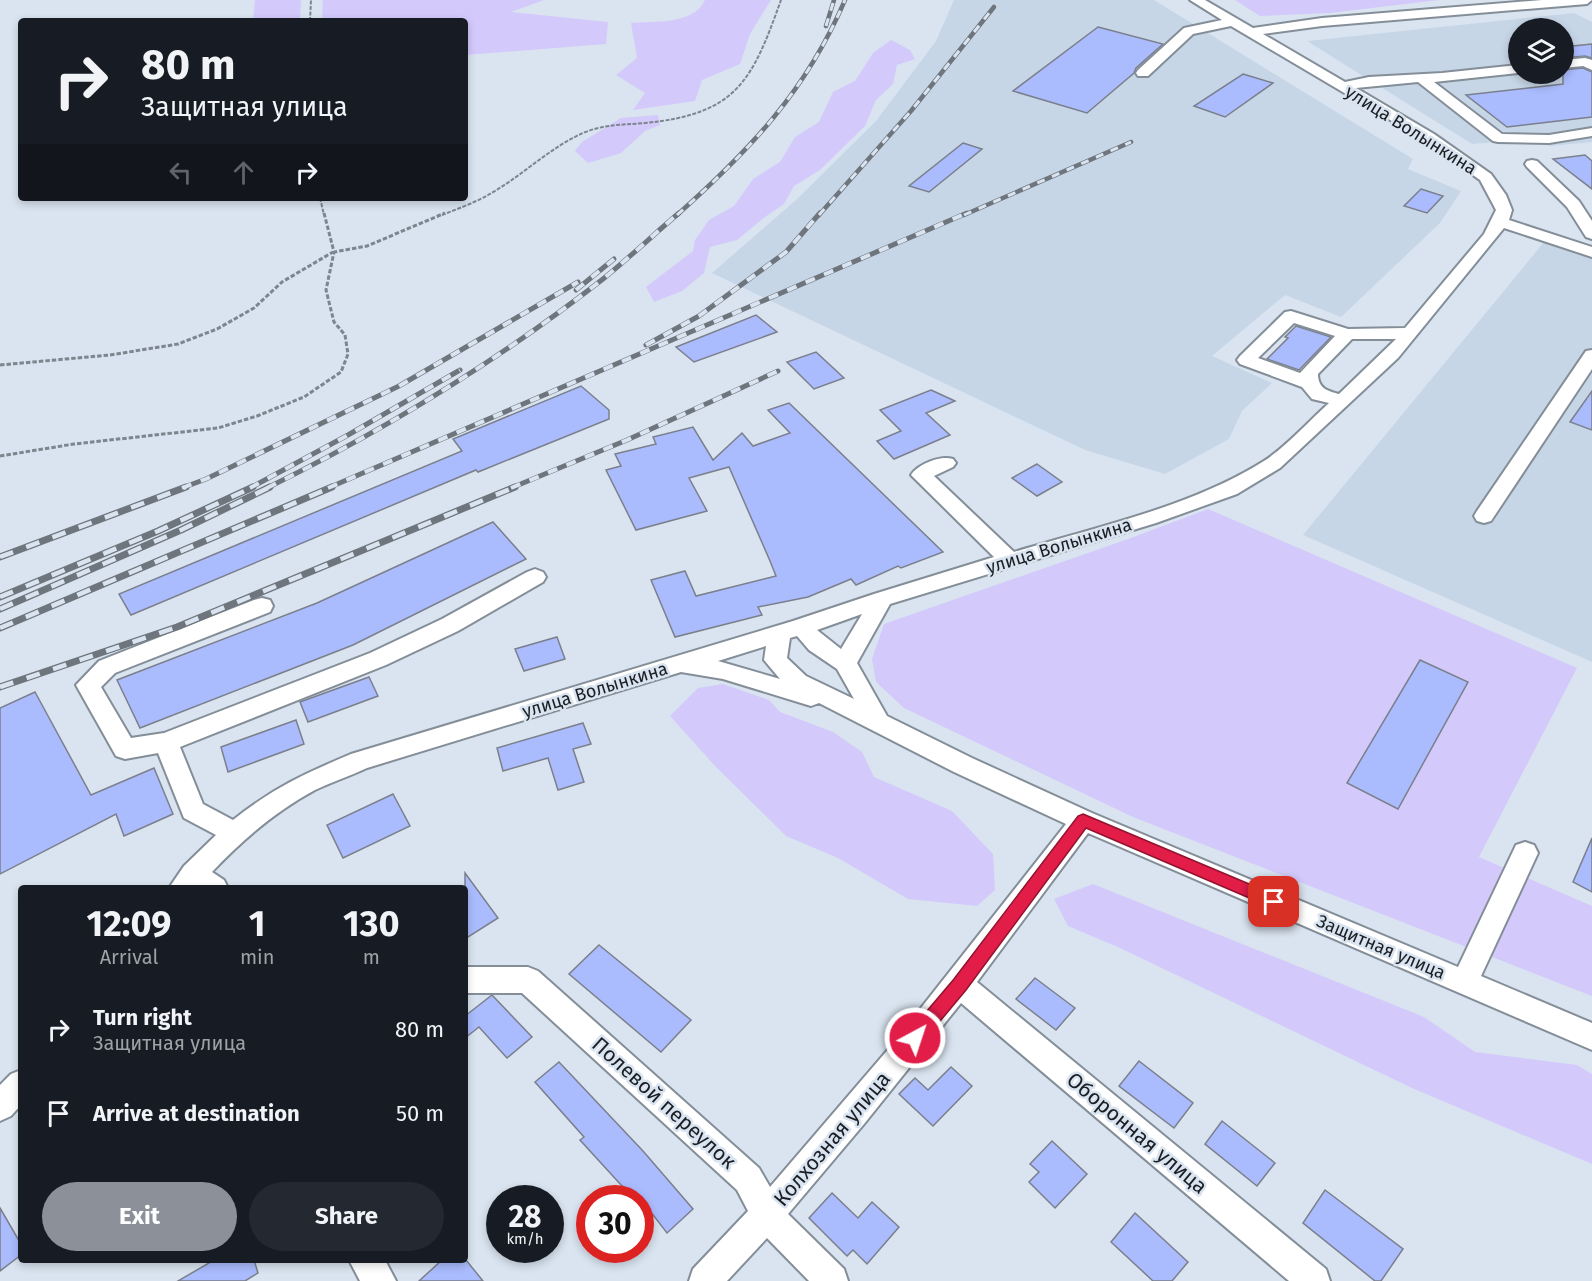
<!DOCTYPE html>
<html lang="en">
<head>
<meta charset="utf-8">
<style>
	:root { --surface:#171b24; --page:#242831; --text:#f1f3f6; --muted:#9ea1a6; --accent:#8c9099 }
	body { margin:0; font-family:"Fira Sans",sans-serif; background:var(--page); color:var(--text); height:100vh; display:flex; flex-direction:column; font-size:22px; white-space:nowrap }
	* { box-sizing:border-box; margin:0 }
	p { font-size:20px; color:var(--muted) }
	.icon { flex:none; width:33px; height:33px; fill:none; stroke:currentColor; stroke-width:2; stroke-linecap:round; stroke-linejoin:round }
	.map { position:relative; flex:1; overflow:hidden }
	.details { position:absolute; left:18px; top:885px; width:450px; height:378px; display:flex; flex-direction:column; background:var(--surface); border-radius:6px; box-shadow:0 3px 9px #0003 }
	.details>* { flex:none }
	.top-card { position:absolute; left:18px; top:18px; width:450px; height:183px; border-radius:6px; box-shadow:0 3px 9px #0003; background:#171b24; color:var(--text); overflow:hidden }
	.controls { position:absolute; left:1508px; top:18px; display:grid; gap:12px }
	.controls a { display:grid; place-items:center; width:66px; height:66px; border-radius:50%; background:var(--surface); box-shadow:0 3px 9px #0003; font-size:30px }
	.speed { position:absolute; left:486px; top:1185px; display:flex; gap:12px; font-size:30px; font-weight:700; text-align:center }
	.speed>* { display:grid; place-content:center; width:78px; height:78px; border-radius:50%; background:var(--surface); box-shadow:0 3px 9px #0003; line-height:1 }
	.speed small { font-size:15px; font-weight:400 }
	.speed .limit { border:9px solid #d22; background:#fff; color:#111 }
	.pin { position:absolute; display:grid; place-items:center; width:51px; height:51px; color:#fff; margin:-26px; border-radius:12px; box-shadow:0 3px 9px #0006 }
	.me { position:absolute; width:66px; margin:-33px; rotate:40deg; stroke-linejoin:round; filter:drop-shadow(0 0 4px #0008) }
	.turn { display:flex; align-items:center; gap:21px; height:126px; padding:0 24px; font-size:27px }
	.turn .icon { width:78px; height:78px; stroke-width:2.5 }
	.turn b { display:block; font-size:42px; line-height:51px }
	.lanes { display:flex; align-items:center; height:57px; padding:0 24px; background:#0003; justify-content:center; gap:30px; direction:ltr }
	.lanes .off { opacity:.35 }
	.eta { display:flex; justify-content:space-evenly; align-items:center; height:102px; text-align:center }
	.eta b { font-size:36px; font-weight:700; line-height:42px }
	.button { display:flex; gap:12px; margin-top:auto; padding:12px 24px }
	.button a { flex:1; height:69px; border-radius:36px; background:var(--accent); color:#fff; font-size:24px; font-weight:700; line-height:69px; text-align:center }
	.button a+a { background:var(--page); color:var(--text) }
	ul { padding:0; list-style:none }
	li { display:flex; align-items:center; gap:18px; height:84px; padding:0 24px }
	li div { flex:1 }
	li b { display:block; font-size:22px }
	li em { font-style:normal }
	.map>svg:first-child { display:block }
	.built { fill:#c7d6e7; fill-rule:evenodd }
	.green { fill:#d3c9fb }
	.building { fill:#aabcfe; stroke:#7b7f8b; stroke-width:1.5 }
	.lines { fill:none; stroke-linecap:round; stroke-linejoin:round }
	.minor-casing { stroke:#848e98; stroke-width:4 }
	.path-far1 { stroke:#7d858e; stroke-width:2; stroke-dasharray:4 1.5; stroke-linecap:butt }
	.path { stroke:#7d858e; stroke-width:3; stroke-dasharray:4.5 2; stroke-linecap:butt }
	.minor { fill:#fff; fill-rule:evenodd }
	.rail-far2-casing { stroke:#6e757d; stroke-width:4.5 }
	.rail-far1-casing { stroke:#6e757d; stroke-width:5 }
	.rail-casing { stroke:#6e757d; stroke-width:7 }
	.rail-far2 { stroke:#d9e4f0; stroke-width:3; stroke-dasharray:8; stroke-linecap:butt }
	.rail-far1 { stroke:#d9e4f0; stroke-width:4; stroke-dasharray:10; stroke-linecap:butt }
	.rail { stroke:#d9e4f0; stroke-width:4.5; stroke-dasharray:14; stroke-linecap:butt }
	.route { fill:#e11d48; stroke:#92132f; stroke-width:1.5 }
	.labels { text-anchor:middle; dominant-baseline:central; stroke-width:5; stroke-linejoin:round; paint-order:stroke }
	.street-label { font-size:18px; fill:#1a1e23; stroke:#d9e4f0 }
	.near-street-label { font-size:21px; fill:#1a1e23; stroke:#d9e4f0 }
</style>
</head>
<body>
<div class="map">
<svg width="1592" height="1281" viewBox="0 0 1592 1281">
	<rect width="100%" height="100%" fill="#d9e4f0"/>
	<g class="built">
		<path d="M954,0H1154L1413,159L1408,169L1461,191L1440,223L1341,317L1285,295L1212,356L1272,383L1242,411L1229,439L1165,474L1085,450L712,273L797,199L876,121L936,41Z"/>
		<path d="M1574,13L1592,22V142L1551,146L1520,140L1472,144L1307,41ZM1518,28H1563V74H1518Z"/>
		<path d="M1544,242L1592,256V662L1303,535Z"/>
	</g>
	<g class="green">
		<path d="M255,0H301L300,21H253Z"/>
		<path d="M323,0H544L511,12L608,22L606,44L465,55V21H322Z"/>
		<path d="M705,0H771L750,34L740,64L702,80L695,101L633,110L645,93L616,75L637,58L631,23C654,21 694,25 705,0Z"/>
		<path d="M1235,0H1439L1330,13L1260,16Z"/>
		<path d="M891,40L910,50L915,59L897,65L893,84L876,100L865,126L820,170L794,186L784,204L765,217L737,240L710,247L704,273L682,291L654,302L646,287L693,251L695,240L709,220L734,206L753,179L780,162L795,137L819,122L833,92L855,81L873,53Z"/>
		<path d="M658,115L660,125L645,131L621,153L588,163L575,151L582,142L621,118Z"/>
		<path d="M1208,509L1577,668L1479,857L1592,906V996L1133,817L904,708L876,682L872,659L884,624L1131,538Z"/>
		<path d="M723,684L769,700L780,712L833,732L862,752L874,777L952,811L993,854L995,890L977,906L908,899L838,858L786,836L716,767L670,716L698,688Z"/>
		<path d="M1093,884L1424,1017L1475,1052L1577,1065L1592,1074V1164L1412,1088L1120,948L1068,926L1054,899Z"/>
	</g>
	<g class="building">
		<path d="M1098,27L1163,44L1136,68L1134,73L1087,113L1013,91Z"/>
		<path d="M1592,44V58L1585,56L1563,58V47Z"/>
		<path d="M1583,68L1592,72V117L1507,127L1466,95L1563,84V70Z"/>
		<path d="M1243,74L1273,83L1225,117L1194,106Z"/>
		<path d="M963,143L982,149L929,192L909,186Z"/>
		<path d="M1585,155L1592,161V189L1553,159Z"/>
		<path d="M1421,189L1443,196L1427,213L1404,206Z"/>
		<path d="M756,315L777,332L694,362L676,347Z"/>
		<path d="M1296,326L1331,337L1299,370L1267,359L1288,338L1285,337Z"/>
		<path d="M816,352L844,378L814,389L787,362Z"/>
		<path d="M581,386L609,410V419L478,472L476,470L131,615L119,594L462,451L453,439Z"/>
		<path d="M931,390L955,401L926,413L950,435L894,459L877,441L901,431L880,410Z"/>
		<path d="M1592,391V430L1570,422Z"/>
		<path d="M789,403L943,552L901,568L898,566L856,585L851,579L808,597L758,607L762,615L675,637L651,580L685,571L696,596L776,576L770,561L729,467L689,478L707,511L636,530L606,470L621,466L615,454L656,444L653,437L693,427L713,460L742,433L753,446L790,433L768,410Z"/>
		<path d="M1037,464L1062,482L1037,496L1012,478Z"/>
		<path d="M493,522L526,559L353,645L140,728L117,680L317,603Z"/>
		<path d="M557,637L565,659L524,671L515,649Z"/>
		<path d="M1420,660L1468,682L1398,809L1347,783Z"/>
		<path d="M369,677L378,696L308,722L300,702Z"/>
		<path d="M35,692L91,795L154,768L173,814L124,836L116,814L0,874V708Z"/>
		<path d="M296,720L304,744L228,772L221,747Z"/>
		<path d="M583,723L591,744L573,749L584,782L558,790L548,758L503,771L497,748Z"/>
		<path d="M393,794L410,826L343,858L327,825Z"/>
		<path d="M1592,838V892L1573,882Z"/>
		<path d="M465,873L498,918L465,939Z"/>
		<path d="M599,945L691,1020L661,1052L569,974Z"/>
		<path d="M1035,978L1075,1008L1056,1030L1016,999Z"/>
		<path d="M492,995L532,1037L507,1058L479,1027L465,1038V1016Z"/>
		<path d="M1139,1061L1193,1103L1174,1128L1119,1086Z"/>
		<path d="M559,1062L643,1151L693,1209L667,1233L640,1198H633L580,1140L584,1137L535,1082Z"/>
		<path d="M951,1067L972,1086L933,1126L899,1094L915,1078L928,1090Z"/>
		<path d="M1222,1121L1275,1163L1257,1186L1205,1144Z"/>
		<path d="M1052,1141L1087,1174L1055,1208L1029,1182L1039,1172L1030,1164Z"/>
		<path d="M1325,1190L1403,1249L1381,1281H1375L1303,1223Z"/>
		<path d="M832,1193L858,1218L872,1202L899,1227L867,1264L853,1250L847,1256L809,1218Z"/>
		<path d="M0,1208L21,1244V1255L0,1271Z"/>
		<path d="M1135,1213L1188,1262L1172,1281H1153L1111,1242Z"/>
		<path d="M214,1260H254L258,1273L245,1281H178Z"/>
		<path d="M442,1260H466L483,1281H419Z"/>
	</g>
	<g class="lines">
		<g class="minor-casing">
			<g id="minor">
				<path d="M1190,0H1205L1253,28L1322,18L1542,0H1592L1587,4L1322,26L1263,34L1345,82L1369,77L1442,73L1518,65V73L1434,82L1502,134L1549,135L1592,128V136L1549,143L1498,142L1493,141L1418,82L1356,88L1434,134L1491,174L1506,195L1512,210L1509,220L1592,247V257L1504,228L1398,358L1280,468L1237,494L1156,523L890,604L857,663L887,716L972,758L1092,813L1458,967L1516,845L1525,842L1534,845L1538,853L1481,976L1592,1023V1050L1088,833L977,982L1326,1269L1330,1281H1289L961,1003L864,1124L788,1214L844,1269L848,1281H809L767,1238L727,1281H689L693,1269L748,1211L737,1190L522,993H465V967H528L538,971L759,1168L770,1187L891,1046L1066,824L954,772L819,703L811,706L723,679L681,672L367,768C350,776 332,782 315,790C276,811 242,840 212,872L224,880L228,888H169L184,866L216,835L184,818L158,753L125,759L116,756L76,685L99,661L254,600L262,598L270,600L273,606L270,612L115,673L101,687L131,738L164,733L370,653L442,619L527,572L535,569L543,572L546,577L543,582L458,631L386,665L180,747L203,804L233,820C273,788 306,773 351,754L793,621L874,594L994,557L911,475C918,464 941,455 953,459L956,463L953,467L934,476L1014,552C1096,527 1191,507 1264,461C1287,446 1308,422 1329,403L1312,399L1302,387L1240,364L1237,360L1240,356L1285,312L1291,311L1348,329L1405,328L1484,234L1496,210L1480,180L1424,140L1231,26L1193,34L1148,76H1138L1136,73L1138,70L1184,28L1222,20ZM1294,323L1335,336L1300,373L1258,358ZM1352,339H1396L1339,394C1327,391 1318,388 1318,374ZM862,614L841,649L817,630ZM797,636L809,650L837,669L854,699L806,676L787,658L790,638ZM766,646L764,660L780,679L718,661Z"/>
				<path d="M1585,58L1592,60V70L1583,66L1563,68V60Z"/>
				<path d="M1532,160L1537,161L1579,201L1592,221V239L1586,237L1567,207L1527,167L1525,164L1527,161Z"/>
				<path d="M1592,350V369L1491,521L1484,523L1477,521L1474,516L1477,511L1586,351Z"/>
				<path d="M21,1070V1105L11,1116L0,1121V1085L11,1074Z"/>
				<path d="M349,1260H385L396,1281H360Z"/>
			</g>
		</g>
		<g class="path-far1">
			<path d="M310,21L311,0"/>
			<path d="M320,198L324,215"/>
			<path d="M442,215C457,209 474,203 488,195C521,177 549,148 583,133C604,124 623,125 645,123C737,114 752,81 781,0"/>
		</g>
		<g class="path">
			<path d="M324,213L334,252L367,246L445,213"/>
			<path d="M0,365L110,355L178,344L217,329L254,308L282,282L333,252"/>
			<path d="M0,456L74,444L218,428L257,416L304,397L341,372L348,354L345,335L334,322L326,290L334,252"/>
		</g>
		<use href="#minor" class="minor"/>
		<g class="rail-far2-casing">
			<g id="rail-far2">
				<path d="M826,26L834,0"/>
				<path d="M677,215C750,150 806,91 845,0"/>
				<path d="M819,215L911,111L994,7"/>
				<path d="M964,215L1131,142"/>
			</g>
		</g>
		<g class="rail-far1-casing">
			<g id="rail-far1">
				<path d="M576,290L614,259"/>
				<path d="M646,345L699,316L786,252L820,213"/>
				<path d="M182,488L206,479L399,386L578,282"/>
				<path d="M250,488L348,435L460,370"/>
				<path d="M267,488C385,430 499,360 603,279C629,258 653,235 679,213"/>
				<path d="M328,488L967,213"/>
				<path d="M511,488L627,440L778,371"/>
			</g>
		</g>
		<g class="rail-casing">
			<g id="rail">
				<path d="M0,557L186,487"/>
				<path d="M0,597L158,531L253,487"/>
				<path d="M0,609L181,530L270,487"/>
				<path d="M0,628L332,487"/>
				<path d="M0,687L177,627L515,487"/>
			</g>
		</g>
		<use href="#rail-far2" class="rail-far2"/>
		<use href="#rail-far1" class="rail-far1"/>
		<use href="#rail" class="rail"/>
	</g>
	<path class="route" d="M1083,814L1280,897L1282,902L1280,906L1274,909L1268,906L1086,828L966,990L921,1044L915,1046L909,1044L907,1038L909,1032L954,979L1078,816Z"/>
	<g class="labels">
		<g class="street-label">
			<text transform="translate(1411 130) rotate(32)">улица Волынкина</text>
			<text transform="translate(1059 546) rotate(-17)">улица Волынкина</text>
			<text transform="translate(595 690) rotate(-17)">улица Волынкина</text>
			<text transform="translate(1381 947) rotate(23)">Защитная улица</text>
		</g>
		<g class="near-street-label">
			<text transform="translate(664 1103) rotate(42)">Полевой переулок</text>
			<text transform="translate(1137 1133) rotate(40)">Оборонная улица</text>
			<text transform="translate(832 1139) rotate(-50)">Колхозная улица</text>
		</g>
	</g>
</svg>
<div class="controls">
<a><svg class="icon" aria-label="layers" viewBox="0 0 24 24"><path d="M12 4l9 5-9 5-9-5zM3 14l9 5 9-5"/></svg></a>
</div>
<div class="speed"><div>28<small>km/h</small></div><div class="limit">30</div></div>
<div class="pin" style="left:1274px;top:902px;background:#d93025"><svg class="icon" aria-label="arrive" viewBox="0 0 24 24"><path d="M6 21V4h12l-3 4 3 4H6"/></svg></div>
<svg class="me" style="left:915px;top:1038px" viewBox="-20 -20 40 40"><circle r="17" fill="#e11d48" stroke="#fff" stroke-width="3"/><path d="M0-11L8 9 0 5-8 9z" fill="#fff"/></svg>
<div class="top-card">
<div class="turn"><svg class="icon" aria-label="right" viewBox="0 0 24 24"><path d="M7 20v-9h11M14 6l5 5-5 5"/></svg><div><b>80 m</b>Защитная улица</div></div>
<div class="lanes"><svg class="icon off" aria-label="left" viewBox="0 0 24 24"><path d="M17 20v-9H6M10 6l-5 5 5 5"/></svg><svg class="icon off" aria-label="ahead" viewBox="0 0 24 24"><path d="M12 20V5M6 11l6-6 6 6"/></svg><svg class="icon" aria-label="right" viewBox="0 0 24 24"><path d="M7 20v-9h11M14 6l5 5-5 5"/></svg></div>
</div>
<section class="details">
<div class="eta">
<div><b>12:09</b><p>Arrival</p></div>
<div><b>1</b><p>min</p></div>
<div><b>130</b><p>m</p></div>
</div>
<ul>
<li><svg class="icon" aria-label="right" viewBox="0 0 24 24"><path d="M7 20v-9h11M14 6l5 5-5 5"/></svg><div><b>Turn right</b><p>Защитная улица</p></div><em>80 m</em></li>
<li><svg class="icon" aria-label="arrive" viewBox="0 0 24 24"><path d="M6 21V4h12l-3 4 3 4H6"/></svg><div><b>Arrive at destination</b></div><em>50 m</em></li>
</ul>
<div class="button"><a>Exit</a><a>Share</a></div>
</section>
</div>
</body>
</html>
